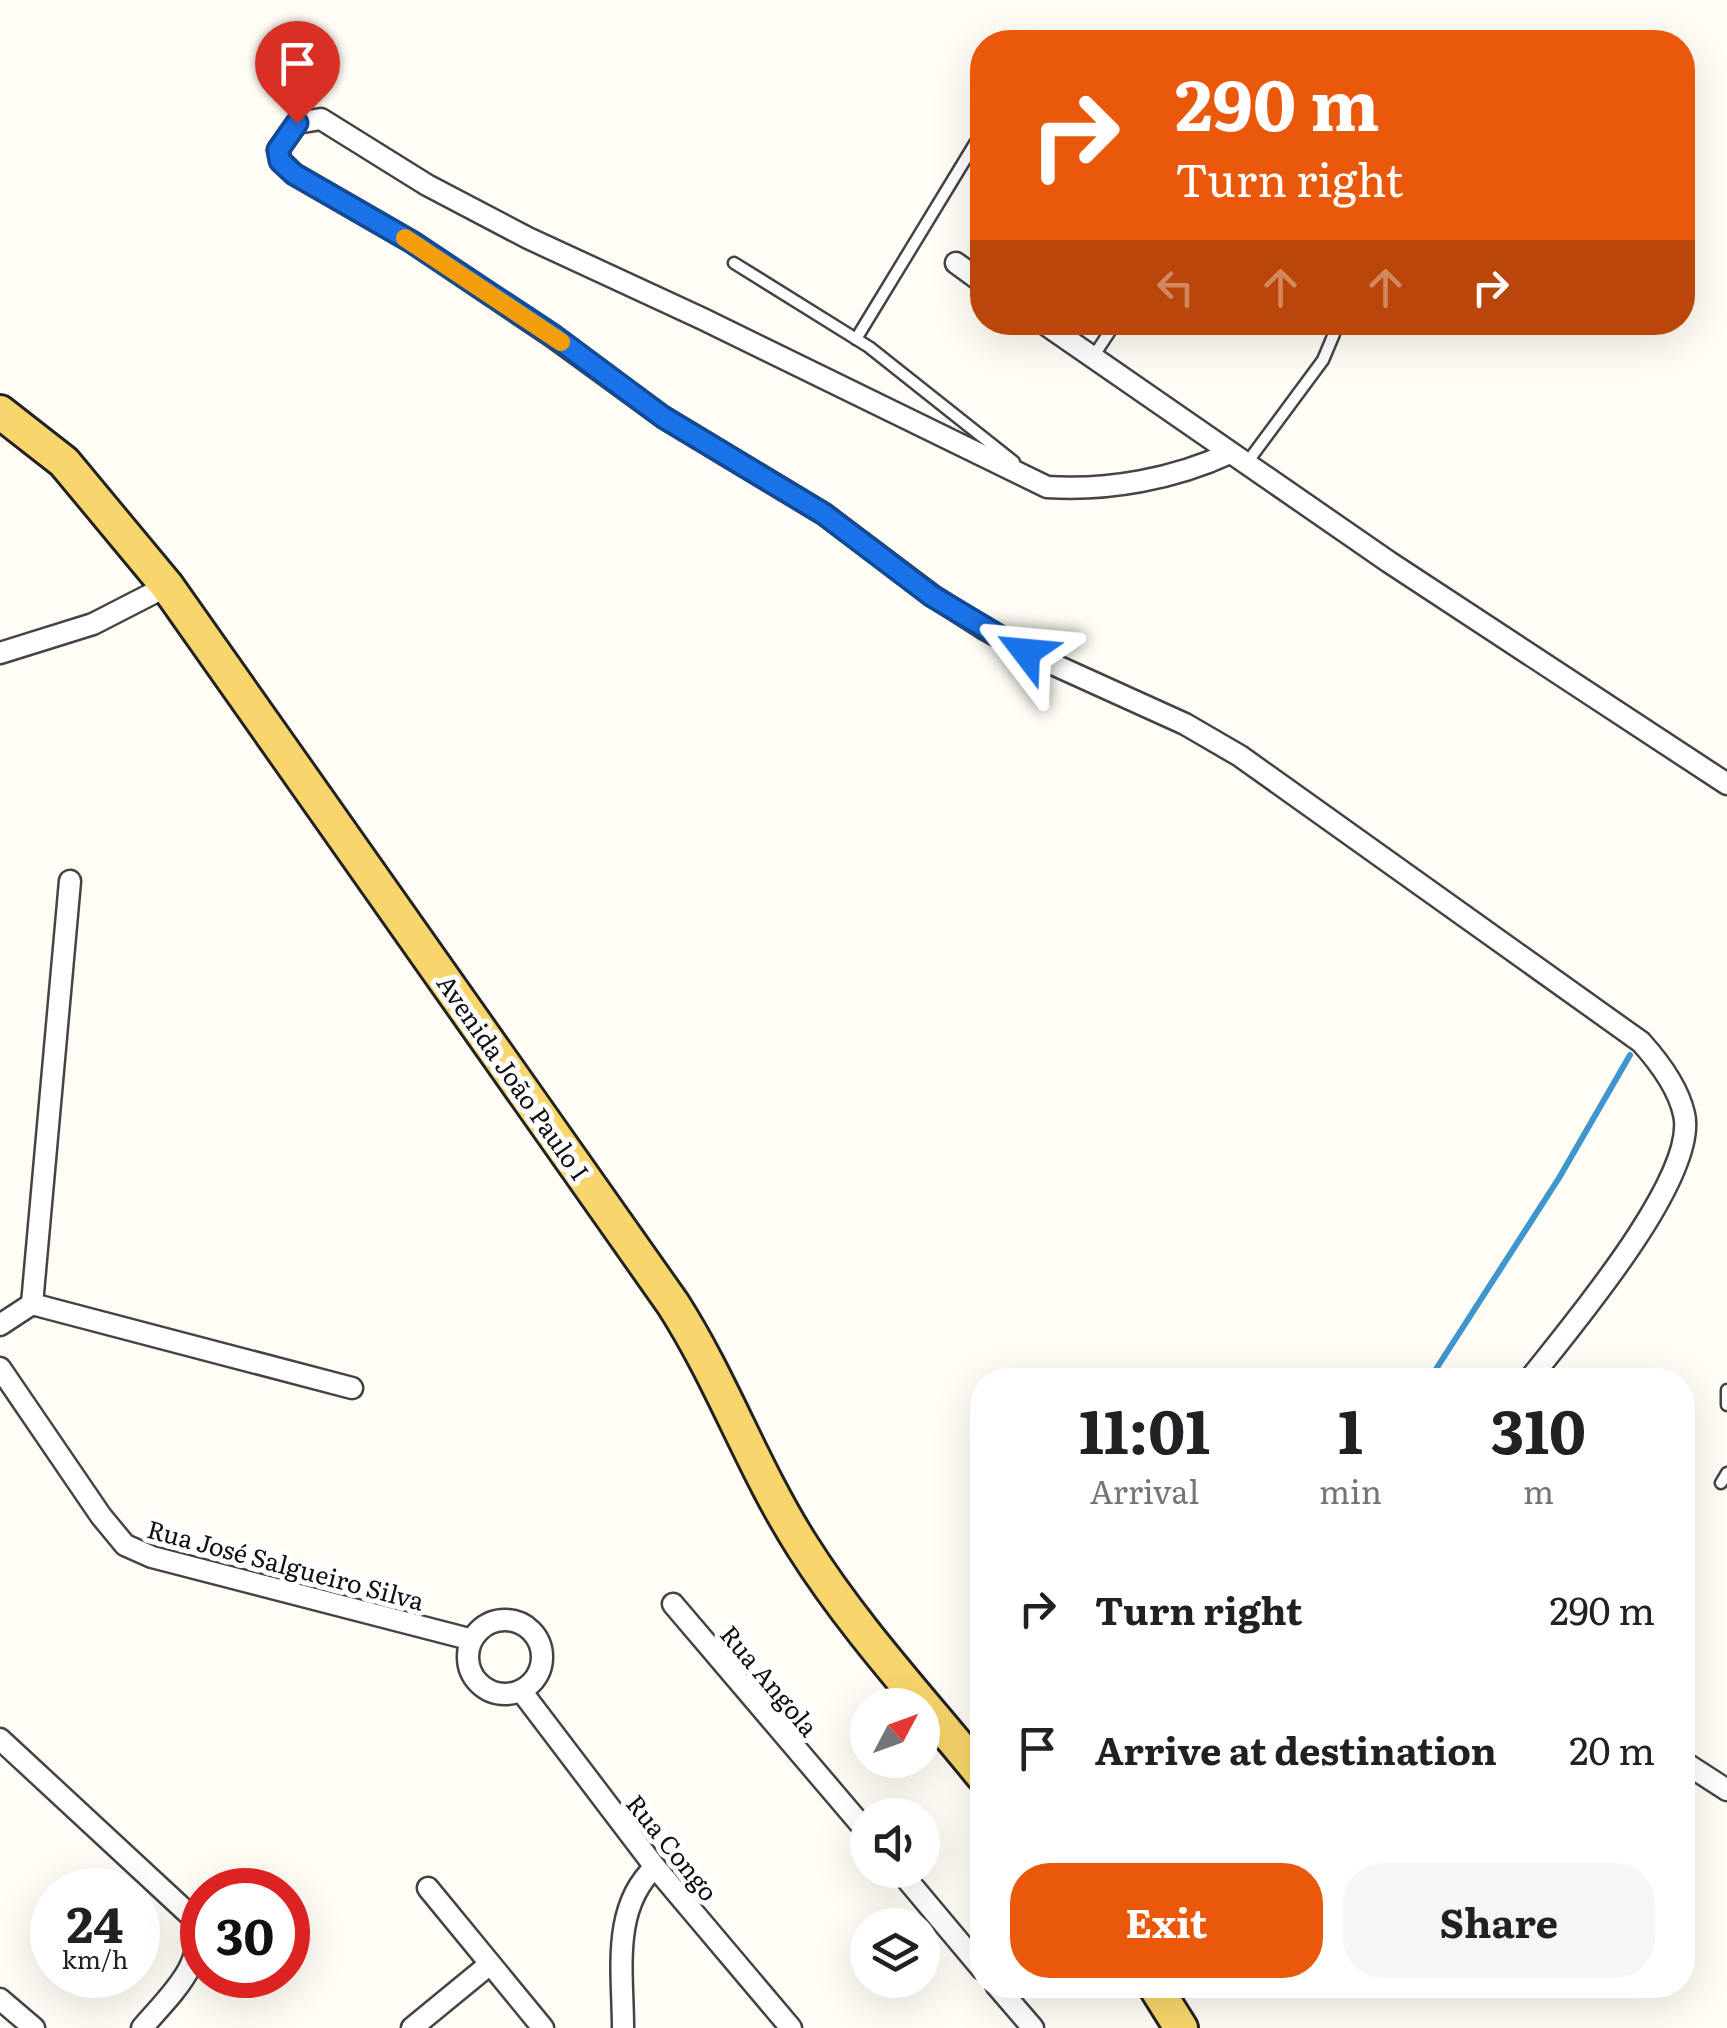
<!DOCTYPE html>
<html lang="en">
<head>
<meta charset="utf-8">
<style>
	:root { --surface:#fff; --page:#f6f6f6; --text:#202124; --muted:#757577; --accent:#ea580c }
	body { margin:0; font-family:Literata,serif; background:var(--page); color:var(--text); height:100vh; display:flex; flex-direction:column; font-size:38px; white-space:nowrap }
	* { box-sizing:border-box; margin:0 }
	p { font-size:32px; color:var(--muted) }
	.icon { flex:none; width:55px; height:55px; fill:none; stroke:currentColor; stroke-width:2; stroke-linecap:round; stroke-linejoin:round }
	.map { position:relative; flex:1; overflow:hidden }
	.side { position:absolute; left:970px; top:1368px; width:725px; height:630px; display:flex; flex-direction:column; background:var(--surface); border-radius:40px; box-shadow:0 10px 40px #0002 }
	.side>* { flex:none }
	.banner { position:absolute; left:970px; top:30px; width:725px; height:305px; border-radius:40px; box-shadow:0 10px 40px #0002; background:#ea580c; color:#fff; overflow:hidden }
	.needle { width:65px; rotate:49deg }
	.buttons { position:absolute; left:850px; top:1688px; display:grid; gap:20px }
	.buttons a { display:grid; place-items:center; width:90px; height:90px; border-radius:50%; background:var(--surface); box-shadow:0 10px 40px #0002; font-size:50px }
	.speed { position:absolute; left:30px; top:1868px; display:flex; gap:20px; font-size:50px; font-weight:700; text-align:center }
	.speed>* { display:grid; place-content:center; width:130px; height:130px; border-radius:50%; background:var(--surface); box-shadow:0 10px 40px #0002; line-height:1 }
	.speed small { font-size:25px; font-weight:400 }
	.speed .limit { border:15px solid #d22; background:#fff; color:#111 }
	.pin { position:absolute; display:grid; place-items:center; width:85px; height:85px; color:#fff; margin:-102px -42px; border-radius:50% 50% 50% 0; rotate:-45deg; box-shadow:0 0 10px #0007 }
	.pin .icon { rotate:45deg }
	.me { position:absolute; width:110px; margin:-55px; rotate:299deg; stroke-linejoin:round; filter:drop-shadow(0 0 8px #0008) }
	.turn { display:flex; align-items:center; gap:35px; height:210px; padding:0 40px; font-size:45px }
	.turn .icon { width:130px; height:130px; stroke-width:2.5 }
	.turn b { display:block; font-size:70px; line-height:85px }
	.lanes { display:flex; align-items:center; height:95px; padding:0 40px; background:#0003; justify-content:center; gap:50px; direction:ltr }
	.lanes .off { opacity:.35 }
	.eta { display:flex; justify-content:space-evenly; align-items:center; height:170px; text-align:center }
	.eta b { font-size:60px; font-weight:700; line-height:70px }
	.action { display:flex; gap:20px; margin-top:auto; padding:20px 40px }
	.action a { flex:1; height:115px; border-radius:40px; background:var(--accent); color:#fff; font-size:40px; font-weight:700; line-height:115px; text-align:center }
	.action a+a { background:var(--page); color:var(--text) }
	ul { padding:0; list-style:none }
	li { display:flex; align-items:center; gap:30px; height:140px; padding:0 40px }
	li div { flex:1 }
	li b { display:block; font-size:38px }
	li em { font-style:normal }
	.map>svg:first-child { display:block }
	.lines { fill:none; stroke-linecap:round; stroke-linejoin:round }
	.stream { stroke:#3f96cf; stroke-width:6 }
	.lane-casing { stroke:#444; stroke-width:15 }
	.street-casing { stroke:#444; stroke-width:25 }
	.primary-casing { stroke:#222; stroke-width:38 }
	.lane { stroke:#fff; stroke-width:10 }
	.street { stroke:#fff; stroke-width:20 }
	.primary { stroke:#f9d66b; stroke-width:32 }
	.route-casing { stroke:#114b97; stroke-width:25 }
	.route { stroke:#1a73e8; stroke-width:18 }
	.slow { stroke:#f59e0b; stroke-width:18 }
	.labels { text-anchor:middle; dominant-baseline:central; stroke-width:10; stroke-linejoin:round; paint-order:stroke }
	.street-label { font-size:25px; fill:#111; stroke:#fff }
</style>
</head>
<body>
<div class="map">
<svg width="1727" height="2028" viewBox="0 0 1727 2028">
	<rect width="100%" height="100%" fill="#fffdf5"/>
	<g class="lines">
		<path class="stream" d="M1429,1380L1559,1178L1630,1055"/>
		<g class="lane-casing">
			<g id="lane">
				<path d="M734,263L869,347L1014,462"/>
				<path d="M856,339L982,132"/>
				<path d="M1093,357L1116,322"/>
				<path d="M1246,464L1323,360L1339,322"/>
				<path d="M1727,1390V1405"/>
				<path d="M1721,1483L1727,1473"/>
			</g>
		</g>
		<g class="street-casing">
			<g id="street">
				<path d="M956,263L982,282"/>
				<path d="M1042,322L1389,562L1727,784"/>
				<path d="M1230,453C1174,479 1108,491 1047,487L703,319L528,238L427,185L321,119L297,123L278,150L281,161L294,174L412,242L553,337L663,417L824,514L933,596L983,628L1026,652L1185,724L1240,756L1641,1042C1659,1062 1678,1087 1684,1114C1699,1177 1569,1329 1529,1380"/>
				<path d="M0,653L93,624L167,586"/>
				<path d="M70,881L32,1304L352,1388"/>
				<path d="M0,1325L32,1304"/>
				<path d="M0,1368L101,1516L125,1545L152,1557L469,1639"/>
				<path d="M673,1604L868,1833"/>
				<circle cx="505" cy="1657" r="37"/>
				<path d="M522,1692L655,1867L791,2028"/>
				<path d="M0,1739L192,1917C212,1960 168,1997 142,2028"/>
				<path d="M1682,1761L1727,1790"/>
				<path d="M899,1870L982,1969"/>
				<path d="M428,1888L543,2028"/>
				<path d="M996,1985L1033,2028"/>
				<path d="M0,1999L34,2028"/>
				<path d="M412,2028L490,1964"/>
				<path d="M623,2028C623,1972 611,1908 655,1867"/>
			</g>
		</g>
		<g class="primary-casing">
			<g id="primary">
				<path d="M0,412L64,462L167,586L673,1304C723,1382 753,1469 803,1547C854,1628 922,1701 982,1775"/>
				<path d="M1154,1985L1181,2028"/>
			</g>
		</g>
		<use href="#lane" class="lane"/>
		<use href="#street" class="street"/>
		<use href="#primary" class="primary"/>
	</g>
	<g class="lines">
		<g class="route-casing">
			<path id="route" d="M297,123L278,150L280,161L294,174L412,242L554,336L663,417L824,514L932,596L1026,652"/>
		</g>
		<use href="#route" class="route"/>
		<path class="slow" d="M405,238L561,342"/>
	</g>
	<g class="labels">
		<g class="street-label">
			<text transform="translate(514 1077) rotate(55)">Avenida João Paulo I</text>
			<text transform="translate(286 1564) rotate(15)">Rua José Salgueiro Silva</text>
			<text transform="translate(770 1680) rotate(50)">Rua Angola</text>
			<text transform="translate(673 1847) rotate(51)">Rua Congo</text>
		</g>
	</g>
</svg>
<div class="buttons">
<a><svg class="needle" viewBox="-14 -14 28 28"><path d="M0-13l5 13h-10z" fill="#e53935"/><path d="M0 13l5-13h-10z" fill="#757577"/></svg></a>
<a><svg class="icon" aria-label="sound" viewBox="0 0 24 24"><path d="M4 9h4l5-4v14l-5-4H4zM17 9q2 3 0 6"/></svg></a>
<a><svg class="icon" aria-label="layers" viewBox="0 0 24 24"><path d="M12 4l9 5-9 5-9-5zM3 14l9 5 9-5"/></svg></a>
</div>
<div class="speed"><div>24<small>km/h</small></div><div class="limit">30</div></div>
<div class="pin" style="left:297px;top:123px;background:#d93025"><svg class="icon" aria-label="arrive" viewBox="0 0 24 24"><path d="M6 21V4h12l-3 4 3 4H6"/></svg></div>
<svg class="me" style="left:1026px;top:652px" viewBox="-20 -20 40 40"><path d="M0-17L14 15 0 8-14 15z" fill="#1a73e8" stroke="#fff" stroke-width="4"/></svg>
<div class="banner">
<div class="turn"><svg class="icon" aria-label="right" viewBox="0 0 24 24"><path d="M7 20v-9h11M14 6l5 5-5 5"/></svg><div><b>290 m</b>Turn right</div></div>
<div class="lanes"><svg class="icon off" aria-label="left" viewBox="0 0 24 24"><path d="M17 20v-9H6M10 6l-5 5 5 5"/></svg><svg class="icon off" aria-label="ahead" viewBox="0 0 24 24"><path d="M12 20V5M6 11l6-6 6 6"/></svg><svg class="icon off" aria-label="ahead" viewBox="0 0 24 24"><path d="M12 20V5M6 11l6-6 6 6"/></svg><svg class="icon" aria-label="right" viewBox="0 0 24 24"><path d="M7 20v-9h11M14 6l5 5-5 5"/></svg></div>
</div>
<section class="side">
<div class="eta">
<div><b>11:01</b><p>Arrival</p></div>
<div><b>1</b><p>min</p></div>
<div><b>310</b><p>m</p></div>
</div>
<ul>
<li><svg class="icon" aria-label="right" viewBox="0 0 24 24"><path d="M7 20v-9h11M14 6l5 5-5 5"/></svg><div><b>Turn right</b></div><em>290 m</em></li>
<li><svg class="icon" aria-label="arrive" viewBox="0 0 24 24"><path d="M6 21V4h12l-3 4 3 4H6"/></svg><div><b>Arrive at destination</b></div><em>20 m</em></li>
</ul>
<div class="action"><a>Exit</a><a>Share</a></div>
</section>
</div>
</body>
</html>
